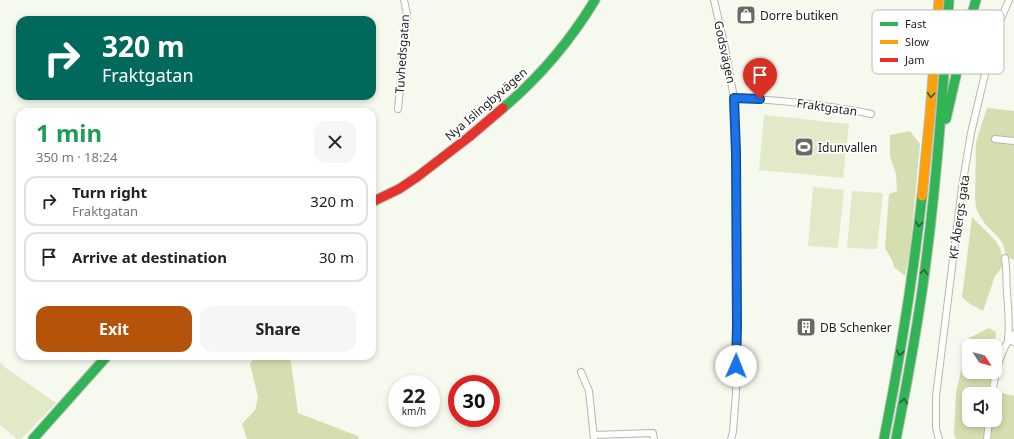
<!DOCTYPE html>
<html lang="en">
<head>
<meta charset="utf-8">
<style>
	:root { --surface:#fff; --page:#f6f6f6; --text:#222; --muted:#767676; --line:#e0e0e0; --accent:#b45309 }
	body { margin:0; font-family:"Noto Sans",sans-serif; background:var(--page); color:var(--text); height:100vh; display:flex; flex-direction:column; font-size:15px; white-space:nowrap }
	* { box-sizing:border-box; margin:0 }
	p { font-size:13px; color:var(--muted) }
	.icon { flex:none; width:22px; height:22px; fill:none; stroke:currentColor; stroke-width:2; stroke-linecap:round; stroke-linejoin:round }
	.map { position:relative; flex:1; overflow:hidden }
	.side { position:absolute; left:16px; top:108px; width:360px; height:252px; display:flex; flex-direction:column; background:var(--surface); border-radius:12px; box-shadow:0 2px 6px #0003 }
	.side>* { flex:none }
	.hud { position:absolute; left:16px; top:16px; width:360px; height:84px; border-radius:12px; box-shadow:0 2px 6px #0003; background:#00695c; color:#fff; overflow:hidden }
	.needle { width:26px; rotate:126deg }
	.tools { position:absolute; left:962px; top:339px; display:grid; gap:8px }
	.tools a { display:grid; place-items:center; width:40px; height:40px; border-radius:8px; background:var(--surface); box-shadow:0 2px 6px #0003; font-size:20px }
	.speed { position:absolute; left:388px; top:375px; display:flex; gap:8px; font-size:20px; font-weight:700; text-align:center }
	.speed>* { display:grid; place-content:center; width:52px; height:52px; border-radius:50%; background:var(--surface); box-shadow:0 2px 6px #0003; line-height:1 }
	.speed small { font-size:10px; font-weight:400 }
	.speed .limit { border:6px solid #d22; background:#fff; color:#111 }
	.pin { position:absolute; display:grid; place-items:center; width:34px; height:34px; color:#fff; margin:-41px -17px; border-radius:50% 50% 50% 0; rotate:-45deg; box-shadow:0 0 4px #0007 }
	.pin .icon { rotate:45deg }
	.me { position:absolute; width:44px; margin:-22px; rotate:1deg; stroke-linejoin:round; filter:drop-shadow(0 0 3px #0008) }
	.turn { display:flex; align-items:center; gap:14px; height:84px; padding:0 20px; font-size:18px }
	.turn .icon { width:52px; height:52px; stroke-width:2.5 }
	.turn b { display:block; font-size:28px; line-height:34px }
	.round { display:grid; place-items:center; flex:none; width:42px; height:42px; border-radius:12px; background:var(--page) }
	.head { display:flex; align-items:center; justify-content:space-between; height:68px; padding:0 20px }
	h1 { font-size:24px; font-weight:700; line-height:30px; color:#1e9e55 }
	.action { display:flex; gap:8px; margin-top:auto; padding:8px 20px }
	.action a { flex:1; height:46px; border-radius:12px; background:var(--accent); color:#fff; font-size:16px; font-weight:700; line-height:46px; text-align:center }
	.action a+a { background:var(--page); color:var(--text) }
	ul { padding:0; list-style:none }
	li { display:flex; align-items:center; gap:12px; height:50px; margin:0 8px 6px; padding:0 12px; border:2px solid var(--line); border-radius:12px }
	li div { flex:1 }
	li b { display:block; font-size:15px }
	li em { font-style:normal }
	.map>svg:first-child { display:block }
	.green { fill:#e2e9c8 }
	.forest { fill:#d5deb0 }
	.lines { fill:none; stroke-linecap:round; stroke-linejoin:round }
	.street-casing { stroke:#b6b9af; stroke-width:8 }
	.fast-casing { stroke:#b6b9af; stroke-width:11 }
	.slow-casing { stroke:#b6b9af; stroke-width:11 }
	.jam-casing { stroke:#b6b9af; stroke-width:11 }
	.street { stroke:#fefefc; stroke-width:6 }
	.fast { stroke:#30b455; stroke-width:9 }
	.slow { stroke:#ff9f0a; stroke-width:9 }
	.jam { stroke:#e5322d; stroke-width:9 }
	.oneway { stroke:#266233 }
	.route-casing { stroke:#114b97; stroke-width:10 }
	.route { stroke:#1a73e8; stroke-width:7 }
	.labels { text-anchor:middle; dominant-baseline:central; stroke-width:3.5; stroke-linejoin:round; paint-order:stroke }
	.poi-label { font-size:12px; fill:#1d1e17; stroke:#fff; text-anchor:start }
	.street-label { font-size:12px; fill:#1d1e17; stroke:#fff }
	.key { fill:#fff; stroke:#bbbcb9; stroke-width:1 }
	.key-label { font-size:11px; fill:#1d1e17 }
</style>
</head>
<body>
<div class="map">
<svg width="1014" height="439" viewBox="0 0 1014 439">
	<rect width="100%" height="100%" fill="#f6f9ed"/>
	<g class="green">
		<path d="M764,115L849,124L843,178L759,170Z"/>
		<path d="M813,187L844,190L838,248L808,246Z"/>
		<path d="M852,191L883,193L877,249L847,248Z"/>
		<path d="M0,362L6,368L56,403L21,439H17L0,425Z"/>
	</g>
	<g class="forest">
		<path d="M987,108L1014,111V260L1006,256L1003,244L998,237L985,224L980,216L976,208L975,198L976,142Z"/>
		<path d="M910,131L920,144L910,252L905,276L894,267L892,260L885,248L889,194L897,191L896,174L890,156V135Z"/>
		<path d="M972,217L995,240L1001,250L1002,267L995,276L983,311L970,304L962,297Z"/>
		<path d="M989,328L996,332L995,346H969V372H992L989,394H969V420H986L983,439H956L954,433L956,392L969,338Z"/>
		<path d="M255,356H290L298,413L358,436L359,439H247L242,424L255,410L258,397L250,364Z"/>
		<path d="M993,391L1014,396V439H987L989,420H995V394Z"/>
	</g>
	<g class="lines">
		<g class="street-casing">
			<g id="street">
				<path d="M714,0L725,48L734,98L736,153L737,326L736,393L733,432L731,439"/>
				<path d="M734,98C759,99 784,101 809,104C830,107 850,109 871,114"/>
				<path d="M398,109L407,14L404,0"/>
				<path d="M995,139L1014,141"/>
				<path d="M1005,258C1007,270 1006,280 1007,292C1008,309 1010,323 1008,339L1014,342"/>
				<path d="M581,372L589,391L594,439"/>
				<path d="M992,394C995,375 1000,348 1014,334"/>
				<path d="M594,435L653,433L654,439"/>
				<path d="M939,439L936,428V396L962,187L971,133L989,57L998,26L1009,0"/>
				<path d="M987,439L989,420"/>
			</g>
		</g>
		<g class="fast-casing">
			<g id="fast">
				<path d="M503,108C541,76 569,43 595,0"/>
				<path d="M946,119L963,45L976,0"/>
				<path d="M33,439L107,356"/>
				<path d="M884,439C900,358 913,278 922,196"/>
				<path d="M896,439C907,383 918,326 925,269C937,180 943,90 949,0"/>
			</g>
		</g>
		<g class="slow-casing">
			<path id="slow" d="M922,196L930,115L939,0"/>
		</g>
		<g class="jam-casing">
			<path id="jam" d="M372,202L399,189L417,177L469,137L503,108"/>
		</g>
		<use href="#street" class="street"/>
		<use href="#fast" class="fast"/>
		<use href="#slow" class="slow"/>
		<use href="#jam" class="jam"/>
	</g>
	<defs><path id="oneway-chevron" d="M-2-3.5L2.5 0L-2 3.5" fill="none" stroke-width="1.6" stroke-linecap="round" stroke-linejoin="round"/></defs>
	<g class="oneway">
		<use href="#oneway-chevron" transform="translate(931 95) rotate(95)"/>
		<use href="#oneway-chevron" transform="translate(919 224) rotate(96)"/>
		<use href="#oneway-chevron" transform="translate(924 272) rotate(-82)"/>
		<use href="#oneway-chevron" transform="translate(900 353) rotate(100)"/>
		<use href="#oneway-chevron" transform="translate(904 401) rotate(-80)"/>
	</g>
	<g class="lines">
		<g class="route-casing">
			<path id="route" d="M736,366L737,326L736,153L734,98L760,99"/>
		</g>
		<use href="#route" class="route"/>
	</g>
	<defs>
		<g id="shop-square" transform="scale(1)"><rect x="-9" y="-9" width="18" height="18" rx="4" fill="#696b62" stroke="#fff"/><path d="M-5-2.5h2.3a2.7 3.5 0 0 1 5.4 0H5L5.5 6h-11ZM-1.5-2.5h3a1.5 2.3 0 0 0-3 0Z" fill="#fff"/></g>
		<g id="stadium-square" transform="scale(1)"><rect x="-9" y="-9" width="18" height="18" rx="4" fill="#696b62" stroke="#fff"/><path d="M0-5a6.5 5 0 1 0 0 10a6.5 5 0 1 0 0-10ZM-3.5-1.8h7v3.6h-7Z" fill="#fff"/></g>
		<g id="building-square" transform="scale(1)"><rect x="-9" y="-9" width="18" height="18" rx="4" fill="#696b62" stroke="#fff"/><path d="M-4-6H4V6H1V3H-1V6H-4ZM-2.5-4.3h1.7v1.8h-1.7ZM.8-4.3h1.7v1.8H.8ZM-2.5-1h1.7V.8h-1.7ZM.8-1h1.7V.8H.8Z" fill="#fff"/></g>
	</defs>
	<g fill-rule="evenodd">
		<use href="#shop-square" x="746" y="15"/>
		<use href="#stadium-square" x="804" y="147"/>
		<use href="#building-square" x="806" y="327"/>
	</g>
	<g class="labels">
		<g class="poi-label">
			<text x="760" y="15">Dorre butiken</text>
			<text x="818" y="147">Idunvallen</text>
			<text x="820" y="327">DB Schenker</text>
		</g>
		<g class="street-label">
			<text transform="translate(725 52) rotate(78)">Godsvägen</text>
			<text transform="translate(402 54) rotate(-86)">Tuvhedsgatan</text>
			<text transform="translate(486 104) rotate(-41)">Nya Islingbyvägen</text>
			<text transform="translate(827 107) rotate(8)">Fraktgatan</text>
			<text transform="translate(959 217) rotate(-82)">KF Åbergs gata</text>
		</g>
	</g>
	<rect x="872" y="10" width="132" height="64" rx="6" class="key"/>
	<rect x="880" y="22" width="18" height="4" fill="#30b455"/>
	<rect x="880" y="40" width="18" height="4" fill="#ff9f0a"/>
	<rect x="880" y="58" width="18" height="4" fill="#e5322d"/>
	<g class="key-label">
		<text x="905" y="28">Fast</text>
		<text x="905" y="46">Slow</text>
		<text x="905" y="64">Jam</text>
	</g>
</svg>
<div class="tools">
<a><svg class="needle" viewBox="-14 -14 28 28"><path d="M0-13l5 13h-10z" fill="#e53935"/><path d="M0 13l5-13h-10z" fill="#767676"/></svg></a>
<a><svg class="icon" aria-label="sound" viewBox="0 0 24 24"><path d="M4 9h4l5-4v14l-5-4H4zM17 9q2 3 0 6"/></svg></a>
</div>
<div class="speed"><div>22<small>km/h</small></div><div class="limit">30</div></div>
<div class="pin" style="left:760px;top:99px;background:#d93025"><svg class="icon" aria-label="arrive" viewBox="0 0 24 24"><path d="M6 21V4h12l-3 4 3 4H6"/></svg></div>
<svg class="me" style="left:736px;top:366px" viewBox="-20 -20 40 40"><circle r="19" fill="#fff"/><path d="M0-13L10 11 0 6-10 11z" fill="#1a73e8"/></svg>
<div class="hud">
<div class="turn"><svg class="icon" aria-label="right" viewBox="0 0 24 24"><path d="M7 20v-9h11M14 6l5 5-5 5"/></svg><div><b>320 m</b>Fraktgatan</div></div>
</div>
<section class="side">
<div class="head"><div><h1>1 min</h1><p>350 m · 18:24</p></div><a class="round"><svg class="icon" aria-label="close" viewBox="0 0 24 24"><path d="M6 6l12 12M18 6L6 18"/></svg></a></div>
<ul>
<li><svg class="icon" aria-label="right" viewBox="0 0 24 24"><path d="M7 20v-9h11M14 6l5 5-5 5"/></svg><div><b>Turn right</b><p>Fraktgatan</p></div><em>320 m</em></li>
<li><svg class="icon" aria-label="arrive" viewBox="0 0 24 24"><path d="M6 21V4h12l-3 4 3 4H6"/></svg><div><b>Arrive at destination</b></div><em>30 m</em></li>
</ul>
<div class="action"><a>Exit</a><a>Share</a></div>
</section>
</div>
</body>
</html>
